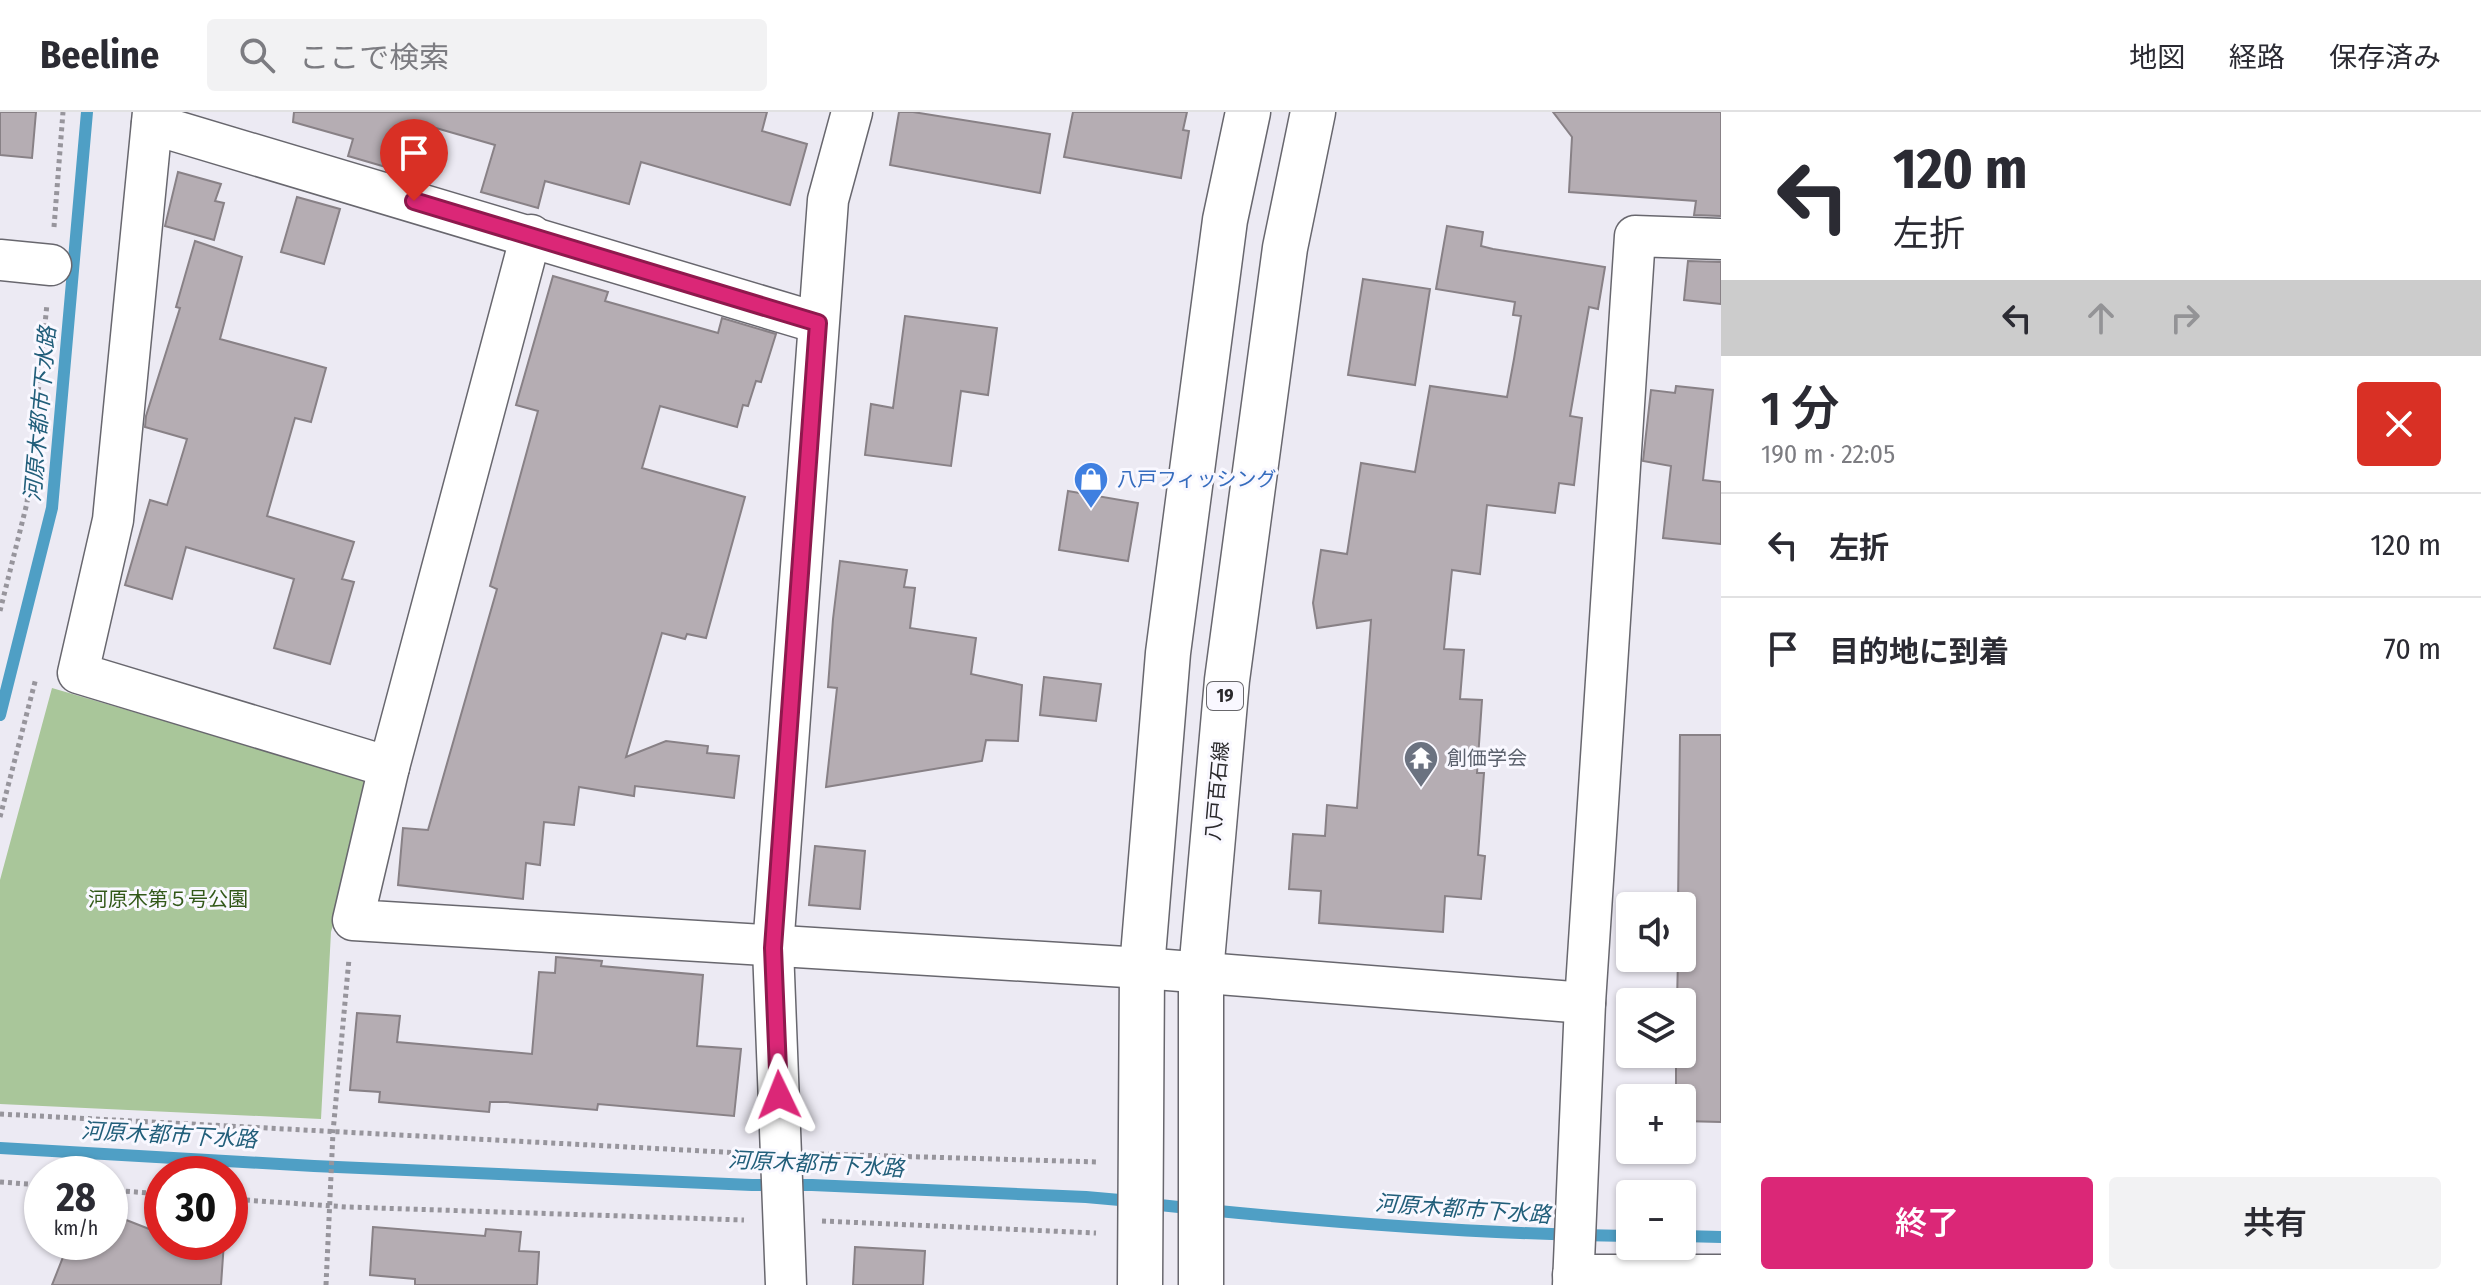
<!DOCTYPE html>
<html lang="ja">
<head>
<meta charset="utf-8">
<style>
	:root { --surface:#fff; --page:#f2f2f3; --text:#2b2b33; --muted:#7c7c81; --line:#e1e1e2; --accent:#db2777 }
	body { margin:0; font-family:"Fira Sans Condensed","Noto Sans JP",sans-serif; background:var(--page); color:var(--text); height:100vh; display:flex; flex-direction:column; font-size:30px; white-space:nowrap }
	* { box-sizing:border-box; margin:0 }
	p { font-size:26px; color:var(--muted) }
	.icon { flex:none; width:44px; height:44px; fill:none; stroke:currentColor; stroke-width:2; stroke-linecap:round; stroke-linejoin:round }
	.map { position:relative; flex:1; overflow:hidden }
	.panel { display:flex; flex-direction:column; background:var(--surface); width:760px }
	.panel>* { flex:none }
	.top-card { background:#fff; color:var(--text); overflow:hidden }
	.fabs { position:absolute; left:1616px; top:780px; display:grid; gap:16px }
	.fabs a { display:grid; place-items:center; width:80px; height:80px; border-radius:8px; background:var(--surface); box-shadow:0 2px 6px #0004; font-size:40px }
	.speed { position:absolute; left:24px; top:1044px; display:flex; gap:16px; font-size:40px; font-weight:700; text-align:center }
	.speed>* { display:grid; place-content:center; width:104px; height:104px; border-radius:50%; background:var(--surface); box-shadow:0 2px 6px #0004; line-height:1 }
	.speed small { font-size:20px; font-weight:400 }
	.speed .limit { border:12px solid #d22; background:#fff; color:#111 }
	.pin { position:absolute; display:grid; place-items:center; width:68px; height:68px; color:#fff; margin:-82px -34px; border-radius:50% 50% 50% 0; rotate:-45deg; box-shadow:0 0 8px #0007 }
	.pin .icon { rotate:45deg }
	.me { position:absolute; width:88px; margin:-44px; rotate:358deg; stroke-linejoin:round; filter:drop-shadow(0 0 6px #0008) }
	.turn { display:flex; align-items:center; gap:28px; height:168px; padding:0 40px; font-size:36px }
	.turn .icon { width:104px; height:104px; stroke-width:2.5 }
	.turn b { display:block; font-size:56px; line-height:68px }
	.lanes { display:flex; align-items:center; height:76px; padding:0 40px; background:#0003; justify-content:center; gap:40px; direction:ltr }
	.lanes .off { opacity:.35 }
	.round { display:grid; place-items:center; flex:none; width:84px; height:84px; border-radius:8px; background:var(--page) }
	.headline { display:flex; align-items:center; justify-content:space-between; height:136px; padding:0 40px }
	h1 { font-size:48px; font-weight:600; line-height:60px }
	.action { display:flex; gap:16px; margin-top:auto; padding:16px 40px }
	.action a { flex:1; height:92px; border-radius:8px; background:var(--accent); color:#fff; font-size:32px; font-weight:600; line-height:92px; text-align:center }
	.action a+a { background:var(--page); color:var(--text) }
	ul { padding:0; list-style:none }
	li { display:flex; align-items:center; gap:24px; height:104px; padding:0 40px; border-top:2px solid var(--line) }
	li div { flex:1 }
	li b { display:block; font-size:30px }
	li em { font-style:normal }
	header { display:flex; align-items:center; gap:48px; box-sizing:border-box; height:112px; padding:0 40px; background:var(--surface); border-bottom:2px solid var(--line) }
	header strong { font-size:38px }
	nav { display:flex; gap:44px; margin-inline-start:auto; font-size:28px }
	.search { width:560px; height:72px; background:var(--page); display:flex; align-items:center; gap:20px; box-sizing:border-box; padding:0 28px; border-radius:8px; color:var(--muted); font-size:30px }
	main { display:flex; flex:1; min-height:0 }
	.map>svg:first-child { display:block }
	.green { fill:#a9c69a }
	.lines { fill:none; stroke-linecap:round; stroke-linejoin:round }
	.stream { stroke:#4f9fc5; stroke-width:12 }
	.building { fill:#b5adb3; stroke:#888186; stroke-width:2 }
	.minor-casing { stroke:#68676e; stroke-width:43 }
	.primary-casing { stroke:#68676e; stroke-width:47 }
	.path { stroke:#97959c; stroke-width:5; stroke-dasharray:4 4; stroke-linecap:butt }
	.minor { stroke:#fff; stroke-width:40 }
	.primary { stroke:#fff; stroke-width:44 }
	.route-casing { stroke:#8e194d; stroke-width:20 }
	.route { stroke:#db2777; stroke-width:14 }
	.labels { text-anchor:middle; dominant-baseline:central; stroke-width:6; stroke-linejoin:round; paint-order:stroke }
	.shield { fill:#f9f8ff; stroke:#68676b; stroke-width:2 }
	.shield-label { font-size:18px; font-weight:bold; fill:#2a292c }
	.shop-label { font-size:20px; fill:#366cbe; stroke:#f9f8ff; text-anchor:start }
	.worship-label { font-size:20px; fill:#5b616d; stroke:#f9f8ff; text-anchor:start }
	.street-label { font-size:20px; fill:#2a292c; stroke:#f9f8ff }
	.park-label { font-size:20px; fill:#325819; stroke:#f9f8ff }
	.water-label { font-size:22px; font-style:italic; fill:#215e7a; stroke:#f9f8ff }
</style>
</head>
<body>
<header>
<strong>Beeline</strong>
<div class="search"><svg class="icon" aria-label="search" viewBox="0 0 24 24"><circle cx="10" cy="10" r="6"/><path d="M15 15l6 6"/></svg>ここで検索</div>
<nav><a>地図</a><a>経路</a><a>保存済み</a></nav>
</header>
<main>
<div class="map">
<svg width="1721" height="1173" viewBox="0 0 1721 1173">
	<rect width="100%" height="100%" fill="#eceaf3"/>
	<path class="green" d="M52,576L373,670L331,820L321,1007L0,992V768Z"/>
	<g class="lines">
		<g class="stream">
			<path d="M0,603L52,396L87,0"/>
			<path d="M0,1036L314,1054L752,1073H812L1086,1085L1131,1089"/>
			<path d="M1150,1092C1309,1109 1470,1122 1630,1124"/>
			<path d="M1682,1124L1721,1125"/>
		</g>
	</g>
	<g class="building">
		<path d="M0,0H36L32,46L0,43Z"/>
		<path d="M294,0H767L762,19L807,32L790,93L641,50L629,92L545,69L538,96L481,80L495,33L415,10L405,45L400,44L396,58L348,44L353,27L293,10Z"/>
		<path d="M899,0H913L1050,22L1040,81L890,53Z"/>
		<path d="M1073,0H1187L1183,18L1189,19L1181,66L1064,45Z"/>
		<path d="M1553,0H1721V104L1694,103L1696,89L1569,80L1572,25Z"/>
		<path d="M178,60L221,72L215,89L224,91L214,128L165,114Z"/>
		<path d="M297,85L340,97L324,152L281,140Z"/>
		<path d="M1447,114L1483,120L1481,134L1493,137L1605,155L1598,197L1589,195L1570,304L1582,306L1574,373L1559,371L1555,401L1487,393L1480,462L1452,458L1444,537L1464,538L1460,587L1482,588L1477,661H1484L1478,743L1485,744L1481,787L1445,784L1443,820L1319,811L1321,779L1289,777L1293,722L1325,724L1327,693L1357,696L1371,508L1317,516L1313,491L1321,438L1347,442L1361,351L1415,360L1430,274L1507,285L1514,247L1521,204L1513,203L1515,190L1436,177Z"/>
		<path d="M195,129L242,145L220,227L326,256L311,310L295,306L267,404L354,430L342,467L354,470L330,552L274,536L294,467L186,435L172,487L125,473L150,388L167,393L187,327L145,315L146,304L180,196L176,195Z"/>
		<path d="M1688,149L1721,150V192L1684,188Z"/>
		<path d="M553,164L608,180L605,189L718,221L722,206L776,222L761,270L756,269L748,294L743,293L737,315L660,294L642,356L745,385L706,526L687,522L685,527L662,521L626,645L666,629L708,634L707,641L739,644L734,686L635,674L634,684L579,675L574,713L544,710L540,753L526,751L523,787L398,773L403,716L428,718L497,477L490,474L538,299L516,293Z"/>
		<path d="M1363,167L1430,177L1415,273L1348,263Z"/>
		<path d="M905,204L997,216L988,283L961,279L951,354L865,343L871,292L893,296Z"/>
		<path d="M1676,274L1713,278L1703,368L1721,370V432L1663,426L1671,354L1643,349L1651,278L1675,281Z"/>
		<path d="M1068,379L1138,391L1128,449L1059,438Z"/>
		<path d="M840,449L907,458L904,475L915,476L910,516L976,526L971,562L1022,573L1018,629L986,628L982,649L826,675L837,576L828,575L833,507Z"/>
		<path d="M1044,565L1101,572L1096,609L1040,603Z"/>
		<path d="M1680,623H1721V1010L1682,1009V986H1676V942H1682V890H1677L1678,846H1682V794H1678Z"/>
		<path d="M815,734L865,739L860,797L809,793Z"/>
		<path d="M556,845L602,849L601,854L703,863L697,934L741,937L734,1004L598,992L597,998L506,990H490L489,1000L379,990L380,980L350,978L357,901L400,904L397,930L532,942L539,860L555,861Z"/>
		<path d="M116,1104L162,1122V1130H224L221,1173H52L69,1130H110V1118Z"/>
		<path d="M373,1115L485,1124L486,1117L521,1120L519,1139L539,1140L537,1173H415V1167L370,1163Z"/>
		<path d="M855,1135L925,1139L923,1173H853Z"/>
	</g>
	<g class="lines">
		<g class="minor-casing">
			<g id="minor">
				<path d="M153,0L113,408L78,561L389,655"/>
				<path d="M152,12L818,211"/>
				<path d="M531,123L389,655L353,808L1142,856L1585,891"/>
				<path d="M0,148L51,153"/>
				<path d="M1573,1163H1721"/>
				<path d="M786,1173L773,836L828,88L852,0"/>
				<path d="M1573,1173L1585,891L1635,124L1721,127"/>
			</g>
		</g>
		<g class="primary-casing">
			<g id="primary">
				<path d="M1140,1173L1142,856L1168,541L1225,108L1248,0"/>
				<path d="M1201,1173V860L1227,568L1285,136L1313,0"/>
			</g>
		</g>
		<g class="path">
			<path d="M54,115L63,0"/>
			<path d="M0,499L27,391L47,192"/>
			<path d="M0,705L36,566"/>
			<path d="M0,1002L742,1041"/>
			<path d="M820,1042L1098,1050"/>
			<path d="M0,1070L42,1073"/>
			<path d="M110,1078L162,1082"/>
			<path d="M230,1087L347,1095L744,1108"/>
			<path d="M822,1109L1096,1121"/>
			<path d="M326,1173L333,1020L349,847"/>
		</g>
		<use href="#minor" class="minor"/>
		<use href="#primary" class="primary"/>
	</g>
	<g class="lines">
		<g class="route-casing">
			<path id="route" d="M414,89L818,211L773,836L779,983"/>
		</g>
		<use href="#route" class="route"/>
	</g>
	<defs>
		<g id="shop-pin" transform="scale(1.8)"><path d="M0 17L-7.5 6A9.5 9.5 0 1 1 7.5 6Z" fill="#3f7fe0" stroke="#f9f8ff"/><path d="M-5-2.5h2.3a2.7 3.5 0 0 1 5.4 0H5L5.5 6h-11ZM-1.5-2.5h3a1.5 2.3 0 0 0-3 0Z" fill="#fff"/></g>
		<g id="temple-pin" transform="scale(1.8)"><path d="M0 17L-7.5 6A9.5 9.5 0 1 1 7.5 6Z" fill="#6b7280" stroke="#f9f8ff"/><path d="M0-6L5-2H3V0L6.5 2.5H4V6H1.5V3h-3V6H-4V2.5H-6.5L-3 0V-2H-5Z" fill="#fff"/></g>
	</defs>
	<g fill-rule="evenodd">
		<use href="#shop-pin" x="1091" y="367"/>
		<use href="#temple-pin" x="1421" y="646"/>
	</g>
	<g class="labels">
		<rect class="shield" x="1207" y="570" width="36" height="28" rx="6"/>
		<g class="shield-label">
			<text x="1225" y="584">19</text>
		</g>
		<g class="shop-label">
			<text x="1117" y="367">八戸フィッシング</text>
		</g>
		<g class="worship-label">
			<text x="1447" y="646">創価学会</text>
		</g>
		<g class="street-label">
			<text transform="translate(1217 679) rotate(-85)">八戸百石線</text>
		</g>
		<g class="park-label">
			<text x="168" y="787">河原木第５号公園</text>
		</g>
		<g class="water-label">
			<text transform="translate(40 302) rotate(-85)">河原木都市下水路</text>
			<text transform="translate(169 1023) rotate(3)">河原木都市下水路</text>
			<text transform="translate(816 1052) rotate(3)">河原木都市下水路</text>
			<text transform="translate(1463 1097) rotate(4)">河原木都市下水路</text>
		</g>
	</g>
</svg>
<div class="fabs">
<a><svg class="icon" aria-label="sound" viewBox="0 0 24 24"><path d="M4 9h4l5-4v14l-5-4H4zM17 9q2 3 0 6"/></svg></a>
<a><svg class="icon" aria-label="layers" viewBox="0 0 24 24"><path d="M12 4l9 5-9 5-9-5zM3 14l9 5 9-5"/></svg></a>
<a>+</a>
<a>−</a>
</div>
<div class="speed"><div>28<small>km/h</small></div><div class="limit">30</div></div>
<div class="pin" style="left:414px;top:89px;background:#d93025"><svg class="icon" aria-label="arrive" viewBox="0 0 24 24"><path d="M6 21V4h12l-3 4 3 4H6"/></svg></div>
<svg class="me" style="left:779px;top:983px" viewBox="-20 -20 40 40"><path d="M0-17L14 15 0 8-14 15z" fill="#db2777" stroke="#fff" stroke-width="4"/></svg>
</div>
<section class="panel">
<div class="top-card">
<div class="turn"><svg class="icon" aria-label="left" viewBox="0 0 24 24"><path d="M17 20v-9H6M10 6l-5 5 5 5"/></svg><div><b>120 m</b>左折</div></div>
<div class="lanes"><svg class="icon" aria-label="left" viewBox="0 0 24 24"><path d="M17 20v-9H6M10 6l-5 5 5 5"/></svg><svg class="icon off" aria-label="ahead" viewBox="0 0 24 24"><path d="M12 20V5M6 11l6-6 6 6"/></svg><svg class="icon off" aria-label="right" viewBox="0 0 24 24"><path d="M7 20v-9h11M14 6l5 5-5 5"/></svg></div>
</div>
<div class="headline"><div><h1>1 分</h1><p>190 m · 22:05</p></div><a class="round" style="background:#d93025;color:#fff"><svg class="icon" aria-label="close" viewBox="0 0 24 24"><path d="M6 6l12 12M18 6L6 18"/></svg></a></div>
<ul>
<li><svg class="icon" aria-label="left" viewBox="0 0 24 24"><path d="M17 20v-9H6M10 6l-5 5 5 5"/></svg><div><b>左折</b></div><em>120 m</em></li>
<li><svg class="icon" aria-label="arrive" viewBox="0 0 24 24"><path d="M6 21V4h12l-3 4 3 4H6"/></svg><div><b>目的地に到着</b></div><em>70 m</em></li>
</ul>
<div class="action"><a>終了</a><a>共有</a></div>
</section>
</main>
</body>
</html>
